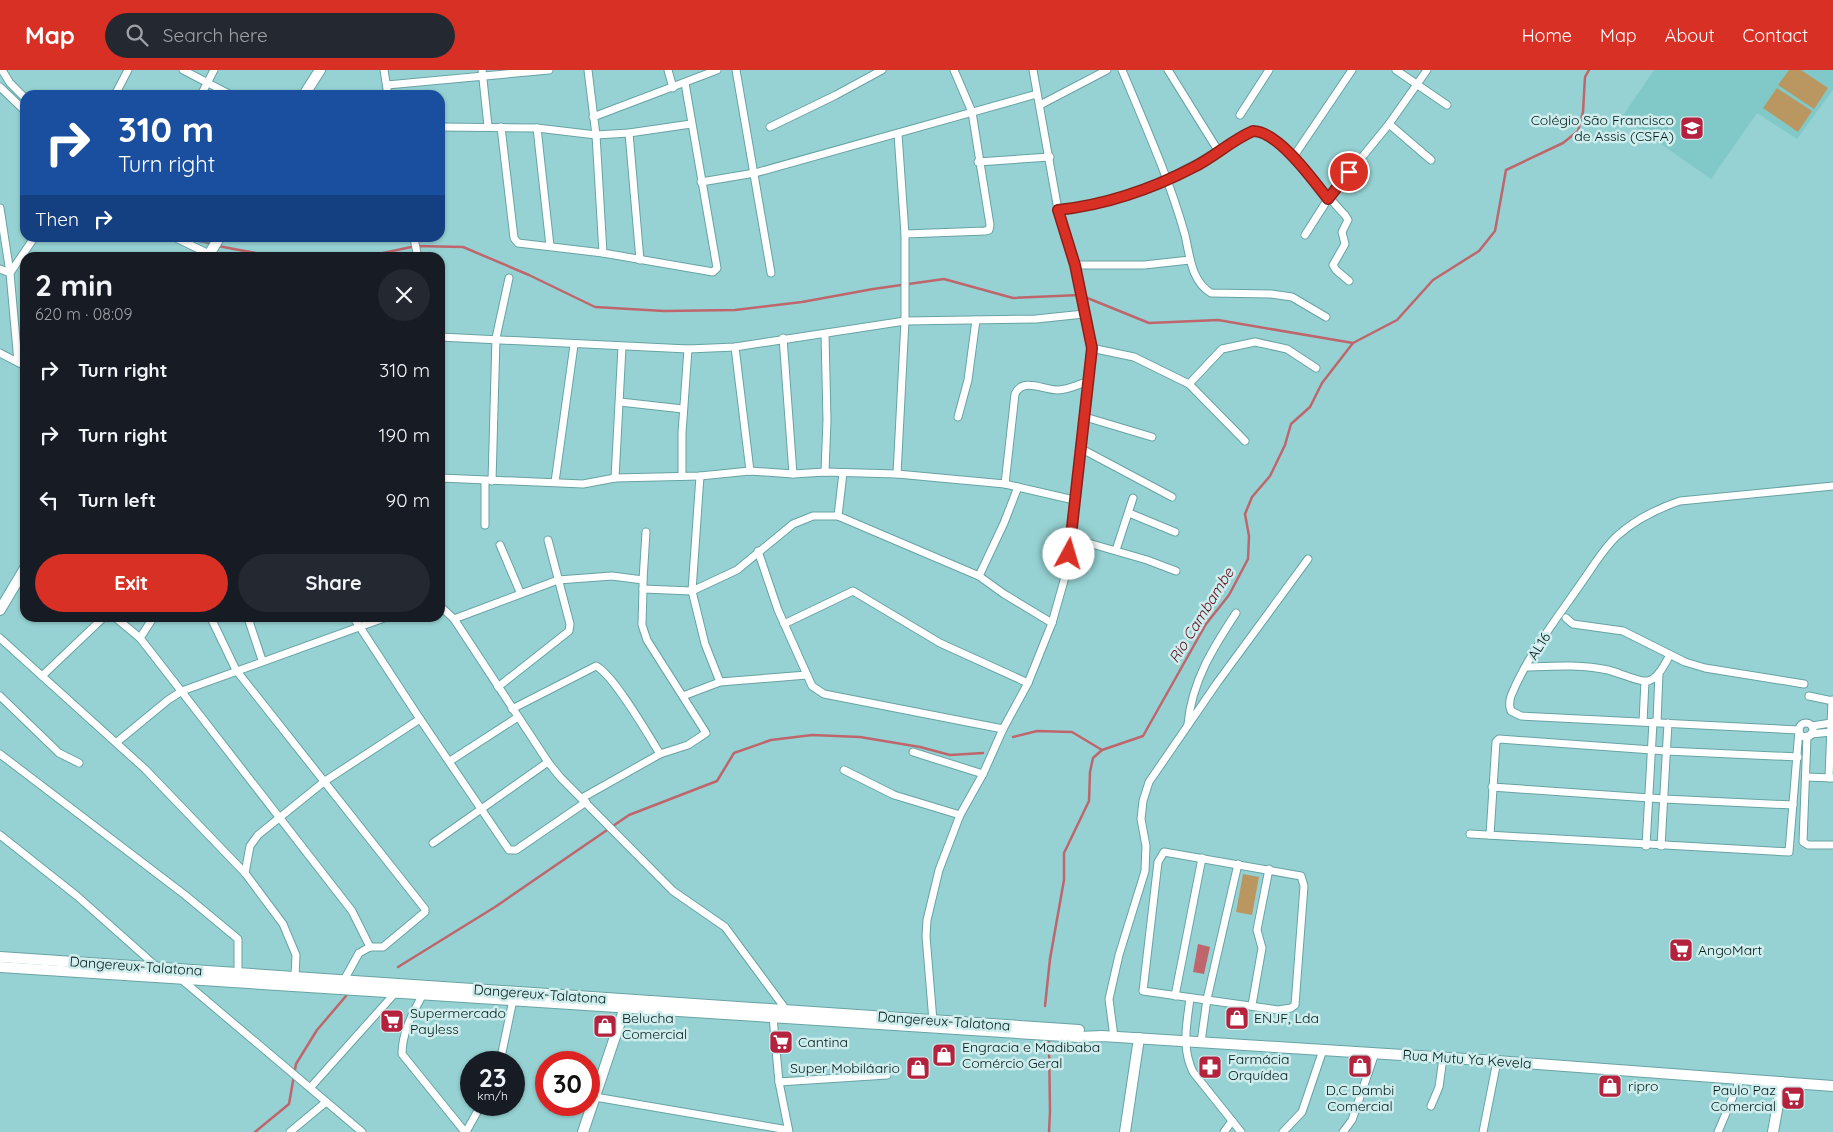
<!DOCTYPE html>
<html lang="en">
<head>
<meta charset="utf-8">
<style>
	:root { --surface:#171b24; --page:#242831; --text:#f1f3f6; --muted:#9ea1a6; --accent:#d93025 }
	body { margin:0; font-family:Quicksand,sans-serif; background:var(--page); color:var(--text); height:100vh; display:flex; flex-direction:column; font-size:19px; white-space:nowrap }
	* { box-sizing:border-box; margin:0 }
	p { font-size:16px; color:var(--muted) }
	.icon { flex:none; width:28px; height:28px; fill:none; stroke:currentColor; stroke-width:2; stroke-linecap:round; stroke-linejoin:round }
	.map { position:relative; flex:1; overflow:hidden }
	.side { position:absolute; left:20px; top:182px; width:425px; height:370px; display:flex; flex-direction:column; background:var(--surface); border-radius:15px; box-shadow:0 1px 4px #0004 }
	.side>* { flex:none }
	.guide { position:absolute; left:20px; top:20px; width:425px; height:152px; border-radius:15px; box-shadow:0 1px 4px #0004; background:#1a4fa0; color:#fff; overflow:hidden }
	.speed { position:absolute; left:460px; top:981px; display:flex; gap:10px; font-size:25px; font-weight:700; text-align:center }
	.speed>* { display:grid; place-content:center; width:65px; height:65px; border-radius:50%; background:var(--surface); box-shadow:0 1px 4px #0004; line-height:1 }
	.speed small { font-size:12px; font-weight:400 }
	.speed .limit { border:8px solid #d22; background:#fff; color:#111 }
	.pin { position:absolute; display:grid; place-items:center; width:42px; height:42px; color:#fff; margin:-21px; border:2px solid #fff; border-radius:50%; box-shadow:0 1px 5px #0007 }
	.me { position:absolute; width:55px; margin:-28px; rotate:6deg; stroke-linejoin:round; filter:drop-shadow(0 0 4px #0008) }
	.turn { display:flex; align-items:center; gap:18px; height:105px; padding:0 15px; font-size:22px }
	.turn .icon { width:65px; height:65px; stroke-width:2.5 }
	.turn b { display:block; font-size:35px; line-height:42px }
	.then { display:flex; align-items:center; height:48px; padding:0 15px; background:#0003; gap:10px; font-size:19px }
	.round { display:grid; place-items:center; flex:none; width:52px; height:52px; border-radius:26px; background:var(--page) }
	.headline { display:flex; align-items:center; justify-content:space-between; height:85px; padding:0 15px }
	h1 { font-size:30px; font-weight:700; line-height:38px }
	.primary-button { display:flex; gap:10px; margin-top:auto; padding:10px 15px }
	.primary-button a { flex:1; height:58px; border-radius:30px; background:var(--accent); color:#fff; font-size:20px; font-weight:700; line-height:58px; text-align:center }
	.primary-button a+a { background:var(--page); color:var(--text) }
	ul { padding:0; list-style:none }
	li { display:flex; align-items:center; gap:15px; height:65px; padding:0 15px }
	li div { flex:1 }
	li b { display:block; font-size:19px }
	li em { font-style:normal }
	header { display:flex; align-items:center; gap:30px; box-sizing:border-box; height:70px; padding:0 25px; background:var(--accent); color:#fff }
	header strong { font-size:24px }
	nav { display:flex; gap:28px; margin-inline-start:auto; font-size:18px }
	.search { width:350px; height:45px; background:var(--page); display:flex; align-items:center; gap:12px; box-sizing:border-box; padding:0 18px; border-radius:28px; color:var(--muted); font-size:19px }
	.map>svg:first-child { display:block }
	.built { fill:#81c8c9 }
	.green { fill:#ba9761 }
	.water { fill:#be666c }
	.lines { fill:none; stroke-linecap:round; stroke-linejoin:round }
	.stream { stroke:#be666c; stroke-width:2.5 }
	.street-casing { stroke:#68a3a4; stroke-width:9 }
	.secondary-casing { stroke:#68a3a4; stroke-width:12 }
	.street { stroke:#fff; stroke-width:7 }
	.secondary { stroke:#fff; stroke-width:10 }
	.route-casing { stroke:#8d1f18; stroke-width:12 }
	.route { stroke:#d93025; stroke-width:9 }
	.labels { text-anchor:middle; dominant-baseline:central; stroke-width:5; stroke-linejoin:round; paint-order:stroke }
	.poi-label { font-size:14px; fill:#031b1b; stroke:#cfeded; text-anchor:start }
	.street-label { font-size:14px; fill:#031b1b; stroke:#cfeded }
	.water-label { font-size:15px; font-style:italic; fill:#5e0a1b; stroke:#cfeded }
</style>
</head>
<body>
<header>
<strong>Map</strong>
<div class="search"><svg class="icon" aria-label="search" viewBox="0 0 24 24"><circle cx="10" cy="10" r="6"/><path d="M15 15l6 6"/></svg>Search here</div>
<nav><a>Home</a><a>Map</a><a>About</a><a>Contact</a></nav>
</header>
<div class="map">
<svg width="1833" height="1062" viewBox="0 0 1833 1062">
	<rect width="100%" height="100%" fill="#96d2d3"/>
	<path class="built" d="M1654,0H1833V20L1797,69L1757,43L1711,109L1622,47Z"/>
	<g class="green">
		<path d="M1789,0H1801L1828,18L1814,39L1778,15Z"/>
		<path d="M1777,18L1812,41L1798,62L1763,38Z"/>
		<path d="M1243,804L1259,807L1252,845L1236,842Z"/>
	</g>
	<path class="water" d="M1198,874L1210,877L1204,904L1193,902Z"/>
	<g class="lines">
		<g class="stream">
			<path d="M190,168L212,174"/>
			<path d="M218,176L282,188"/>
			<path d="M359,188L416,176L463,177L529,205L595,237L664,241L735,240L802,232L873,219L944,209L1013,228L1080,225L1149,253L1218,250L1353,273"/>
			<path d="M1013,667L1037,661L1072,662L1102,680"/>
			<path d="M398,897L495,837L629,745L717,711L734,683L771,670L812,665L860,667L920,677L950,685L983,683"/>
			<path d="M1045,936L1050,889L1064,810V783L1089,731L1090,702L1093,688L1102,680L1143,666L1206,554L1229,525L1248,489L1249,466L1245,444L1252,427L1270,406L1285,375L1291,354L1310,337L1322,313L1353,273L1397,250L1433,210L1479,181L1495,161L1506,100L1563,73L1578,61L1583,42L1585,7L1589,0"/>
			<path d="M1049,969L1050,1042L1049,1062"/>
			<path d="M255,1062L289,1034L296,994L317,960L346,926"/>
		</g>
		<g class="street-casing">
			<g id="street">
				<path d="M2,0L10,13L25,28"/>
				<path d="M183,0L231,25"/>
				<path d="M384,0L388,25"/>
				<path d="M482,0L488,56"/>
				<path d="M588,0L596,65L603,183"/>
				<path d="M668,0L673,18"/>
				<path d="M736,0L771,203"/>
				<path d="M1122,0C1145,55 1169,108 1185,165C1190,186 1191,211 1211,223L1271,224L1292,227L1326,247"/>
				<path d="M1168,0L1219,82"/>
				<path d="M1396,0L1447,35"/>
				<path d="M387,15L549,0"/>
				<path d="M0,17L25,41"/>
				<path d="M115,25L128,0"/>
				<path d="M201,25L214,0"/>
				<path d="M1040,35L1107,0"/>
				<path d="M1240,45L1269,0"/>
				<path d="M593,47L717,0"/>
				<path d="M1389,54L1431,90"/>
				<path d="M440,57L537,58L596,65L629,63L691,54"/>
				<path d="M501,57L514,168L518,173L603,183L713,202L717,198L685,13"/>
				<path d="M770,57L836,25L882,0"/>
				<path d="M537,58L550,176"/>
				<path d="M629,63L640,190"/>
				<path d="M1294,86L1352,0"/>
				<path d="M978,92L1050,87"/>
				<path d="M701,112L755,103L1037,24"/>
				<path d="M0,138L10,203L18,292"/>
				<path d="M1058,140C1127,132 1188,103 1244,64C1249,62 1254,60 1259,61C1279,64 1328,128 1345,145L1348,150L1342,162L1345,174L1333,195L1336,200L1349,211"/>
				<path d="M905,164L985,161L989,160L990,155L972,42L954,0"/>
				<path d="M1305,165L1328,129L1389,54L1427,0"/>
				<path d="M176,168L209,184"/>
				<path d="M200,168L218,169"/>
				<path d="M414,168L418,188"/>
				<path d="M1075,195H1144L1190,190"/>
				<path d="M0,199L10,203L34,168"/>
				<path d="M440,267L688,279L735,277L905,251L1036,249L1084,244"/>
				<path d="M783,268L793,404"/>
				<path d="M735,277L750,401"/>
				<path d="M1091,278L1134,287L1189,314L1245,371"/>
				<path d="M0,283L25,296"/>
				<path d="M1189,314L1222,279L1255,272L1287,279L1316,298"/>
				<path d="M620,332L683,339"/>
				<path d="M958,347L968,310L976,250"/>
				<path d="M1085,347L1152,367"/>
				<path d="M1080,378L1172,427"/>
				<path d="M825,402L827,350L825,264"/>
				<path d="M897,404L905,251V164L898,64"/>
				<path d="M682,406V363L688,279"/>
				<path d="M700,406L692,521L705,574L720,612L807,605"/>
				<path d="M440,408L583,414L615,408L700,406L750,401L793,404L825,402L897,404L1005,414L1074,430"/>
				<path d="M615,408L622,277"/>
				<path d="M492,411L496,268L509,208"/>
				<path d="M485,412V455"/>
				<path d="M555,412L574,275"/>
				<path d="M1005,414L1015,324C1023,307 1043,320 1058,320C1068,320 1080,314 1089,311"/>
				<path d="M1129,443L1175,462"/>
				<path d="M838,446L843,403"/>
				<path d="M1071,468L1147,490L1176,501"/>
				<path d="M500,475L520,522"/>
				<path d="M1116,480L1133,428"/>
				<path d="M758,481L778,540L812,616L824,624L1003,659"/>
				<path d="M979,506L1004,453L1018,417"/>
				<path d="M643,510L646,462"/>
				<path d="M440,536L454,549L558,510L612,506L643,510V519L692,521L737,500L793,454L813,446H838L979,506L1004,524L1052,553"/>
				<path d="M116,548L140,568L352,841L370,877"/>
				<path d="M211,548L236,600L425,839V842L383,877H370L359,883L344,910"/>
				<path d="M248,548L262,590"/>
				<path d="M354,548L420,649L509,780H516L586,732"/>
				<path d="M1566,548L1573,554L1623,561L1685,592L1705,598L1804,614"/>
				<path d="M454,549L548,692L560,707L673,821L725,857L787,941"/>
				<path d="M784,554L853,521L940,573L1028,613"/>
				<path d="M0,568L145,699L245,803L283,854L296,885L295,907"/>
				<path d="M140,568L153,548"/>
				<path d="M1527,597C1554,596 1581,594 1608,600C1617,602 1642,613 1648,611C1659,608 1665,593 1670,585"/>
				<path d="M42,606L103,548"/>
				<path d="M498,617L569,561L570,554L548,470"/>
				<path d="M0,626L59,683L79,693"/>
				<path d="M683,626L720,612"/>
				<path d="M1809,626L1833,631"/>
				<path d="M512,639L596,596C613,604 649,666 660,684"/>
				<path d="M1643,652L1645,611"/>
				<path d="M1657,652L1659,603"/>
				<circle cx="1806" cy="660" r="7"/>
				<path d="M1188,654C1192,611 1213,578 1236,543"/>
				<path d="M1812,656L1831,653"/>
				<path d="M1811,664L1831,662"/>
				<path d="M1807,666L1803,772L1808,775H1833"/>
				<path d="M117,672L168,630L182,621L384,548"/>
				<path d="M913,682L983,704"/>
				<path d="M0,684L185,825L238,869V903"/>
				<path d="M450,691L518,647"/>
				<path d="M844,700L894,725L960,745"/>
				<path d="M1806,707L1833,708"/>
				<path d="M1829,708L1832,630"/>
				<path d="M1492,717L1664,729L1793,735"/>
				<path d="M582,728L660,684L688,675L706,663L647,570L642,555L643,519"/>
				<path d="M1470,764L1789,782L1799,660L1521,646L1511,641C1509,636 1509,632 1511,626C1528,584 1559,546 1584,509C1594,495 1604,478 1617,466C1636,449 1656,439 1680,431L1833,416"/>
				<path d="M0,765L77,826L157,897"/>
				<path d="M1490,765L1496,672L1499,669L1666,681L1798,687"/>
				<path d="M433,773L548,692"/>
				<path d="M1646,776L1653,652"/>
				<path d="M1661,776L1668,653"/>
				<path d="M1164,782L1301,806L1304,816L1295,935L1291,938L1278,940L1143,921L1158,792Z"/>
				<path d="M245,803L250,776L258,765L325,711L420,649"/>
				<path d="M181,909L362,1062"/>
				<path d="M423,924C413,943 402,962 402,984L465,1062"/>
				<path d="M1175,926L1202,788"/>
				<path d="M1190,928C1187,954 1181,977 1193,1002L1241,1062"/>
				<path d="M1252,935L1262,878L1257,860L1269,799"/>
				<path d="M773,947L779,1012L789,1062"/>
				<path d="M933,951L926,866L927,850L939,800L960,745L983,704L1003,659L1028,613L1052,553L1067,500L1091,278L1075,195L1058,140L1033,0"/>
				<path d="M1114,967L1109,929L1119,885L1145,801L1146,776L1141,749L1143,731L1149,712L1217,613L1308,489"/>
				<path d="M1201,972L1207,929L1238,794"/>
				<path d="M500,992L513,930"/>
				<path d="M779,1012L887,1005"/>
				<path d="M310,1018L396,922"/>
				<path d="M595,1027L788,1060"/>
				<path d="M1431,1036L1439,1017L1443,988"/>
				<path d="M290,1062L326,1032"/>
				<path d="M466,1062L481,1035"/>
				<path d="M1224,1062L1232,1051"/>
				<path d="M1283,1062L1302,1042L1323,980"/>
				<path d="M1343,1062L1352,1050L1375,983"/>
				<path d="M1483,1062L1497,991"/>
				<path d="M1718,1062L1740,1010"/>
			</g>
		</g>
		<g class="secondary-casing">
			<g id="secondary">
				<path d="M304,25L320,0"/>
				<path d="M207,188L219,168"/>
				<path d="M0,540L25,498"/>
				<path d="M0,887L1079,960"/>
				<path d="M0,897L1079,967L1102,966L1497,991L1833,1016"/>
				<path d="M583,1062L625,937"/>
				<path d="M1125,1062L1139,968"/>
				<path d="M1773,1062L1782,1012"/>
			</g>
		</g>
		<use href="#street" class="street"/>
		<use href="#secondary" class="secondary"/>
	</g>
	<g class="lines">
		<g class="route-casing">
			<path id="route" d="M1069,484L1092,278L1075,195L1058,140C1104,135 1152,119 1194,97C1214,87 1232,70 1253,61C1278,61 1313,110 1328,129L1349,102"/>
		</g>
		<use href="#route" class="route"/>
	</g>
	<defs>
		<g id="university-square" transform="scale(1.25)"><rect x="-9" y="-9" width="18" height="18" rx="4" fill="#b4223e" stroke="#cfeded"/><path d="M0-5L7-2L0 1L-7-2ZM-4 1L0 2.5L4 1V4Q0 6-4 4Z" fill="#fff"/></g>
		<g id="supermarket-square" transform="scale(1.25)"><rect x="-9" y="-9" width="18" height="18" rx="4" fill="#b4223e" stroke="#cfeded"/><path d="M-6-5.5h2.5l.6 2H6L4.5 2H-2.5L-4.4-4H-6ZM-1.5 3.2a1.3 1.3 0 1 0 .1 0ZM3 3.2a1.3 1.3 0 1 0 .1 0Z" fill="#fff"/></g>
		<g id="shop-square" transform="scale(1.25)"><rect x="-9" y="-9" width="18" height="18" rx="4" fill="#b4223e" stroke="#cfeded"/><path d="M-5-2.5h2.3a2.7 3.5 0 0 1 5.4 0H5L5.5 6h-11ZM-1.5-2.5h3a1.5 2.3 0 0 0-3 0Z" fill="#fff"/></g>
		<g id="pharmacy-square" transform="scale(1.25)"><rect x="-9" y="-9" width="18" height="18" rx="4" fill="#b4223e" stroke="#cfeded"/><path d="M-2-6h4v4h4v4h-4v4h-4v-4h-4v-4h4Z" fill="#fff"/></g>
	</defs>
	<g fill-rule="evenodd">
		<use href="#university-square" x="1692" y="58"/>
		<use href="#supermarket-square" x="1681" y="880"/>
		<use href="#shop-square" x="1237" y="948"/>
		<use href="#supermarket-square" x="392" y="951"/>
		<use href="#shop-square" x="605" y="956"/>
		<use href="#supermarket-square" x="781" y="972"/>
		<use href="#shop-square" x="944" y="985"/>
		<use href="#shop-square" x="1360" y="996"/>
		<use href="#pharmacy-square" x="1210" y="997"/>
		<use href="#shop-square" x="918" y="998"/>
		<use href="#shop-square" x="1610" y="1016"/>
		<use href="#supermarket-square" x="1793" y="1028"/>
	</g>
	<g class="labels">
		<g class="poi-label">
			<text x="1674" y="50" text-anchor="end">Colégio São Francisco<tspan x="1674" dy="16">de Assis (CSFA)</tspan></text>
			<text x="1698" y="880">AngoMart</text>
			<text x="410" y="943">Supermercado<tspan x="410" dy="16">Payless</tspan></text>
			<text x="622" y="948">Belucha<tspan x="622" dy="16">Comercial</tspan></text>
			<text x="1254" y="948">ENJF, Lda</text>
			<text x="798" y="972">Cantina</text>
			<text x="962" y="977">Engracia e Madibaba<tspan x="962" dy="16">Comércio Geral</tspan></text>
			<text x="1228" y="989">Farmácia<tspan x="1228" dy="16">Orquídea</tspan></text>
			<text x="900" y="998" text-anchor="end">Super Mobiláario</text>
			<text x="1628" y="1016">ripro</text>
			<text x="1360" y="1020" text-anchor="middle">D.C Dambi<tspan x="1360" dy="16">Comercial</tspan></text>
			<text x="1776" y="1020" text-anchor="end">Paulo Paz<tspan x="1776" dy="16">Comercial</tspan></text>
		</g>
		<g class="street-label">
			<text transform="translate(1539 576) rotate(-58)">AL16</text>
			<text transform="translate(136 896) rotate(4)">Dangereux-Talatona</text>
			<text transform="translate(540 924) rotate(4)">Dangereux-Talatona</text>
			<text transform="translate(944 951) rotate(4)">Dangereux-Talatona</text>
			<text transform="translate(1467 989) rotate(4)">Rua Mutu Ya Kevela</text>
		</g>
		<g class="water-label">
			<text transform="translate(1201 545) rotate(-58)">Rio Cambambe</text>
		</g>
	</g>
</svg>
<div class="speed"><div>23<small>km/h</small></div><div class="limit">30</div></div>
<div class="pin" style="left:1349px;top:102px;background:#d93025"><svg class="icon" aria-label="arrive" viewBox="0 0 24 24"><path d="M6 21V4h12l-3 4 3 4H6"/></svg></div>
<svg class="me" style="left:1069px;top:484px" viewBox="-20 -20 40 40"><circle r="19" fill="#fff"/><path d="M0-13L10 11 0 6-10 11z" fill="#d93025"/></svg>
<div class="guide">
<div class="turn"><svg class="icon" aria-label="right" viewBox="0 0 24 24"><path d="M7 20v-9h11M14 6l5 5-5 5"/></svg><div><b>310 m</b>Turn right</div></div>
<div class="then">Then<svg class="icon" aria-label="right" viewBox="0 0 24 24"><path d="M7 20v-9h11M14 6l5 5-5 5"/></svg></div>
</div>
<section class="side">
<div class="headline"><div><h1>2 min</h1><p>620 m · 08:09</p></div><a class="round"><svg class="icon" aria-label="close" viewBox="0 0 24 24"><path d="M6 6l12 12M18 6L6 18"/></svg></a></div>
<ul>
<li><svg class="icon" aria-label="right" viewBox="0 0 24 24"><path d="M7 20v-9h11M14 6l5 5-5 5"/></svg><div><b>Turn right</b></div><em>310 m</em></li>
<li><svg class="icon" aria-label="right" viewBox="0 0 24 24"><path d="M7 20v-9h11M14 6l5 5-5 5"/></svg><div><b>Turn right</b></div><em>190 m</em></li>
<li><svg class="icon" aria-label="left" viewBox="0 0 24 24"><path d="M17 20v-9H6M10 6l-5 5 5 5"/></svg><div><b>Turn left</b></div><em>90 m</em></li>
</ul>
<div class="primary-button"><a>Exit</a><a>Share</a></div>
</section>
</div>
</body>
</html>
